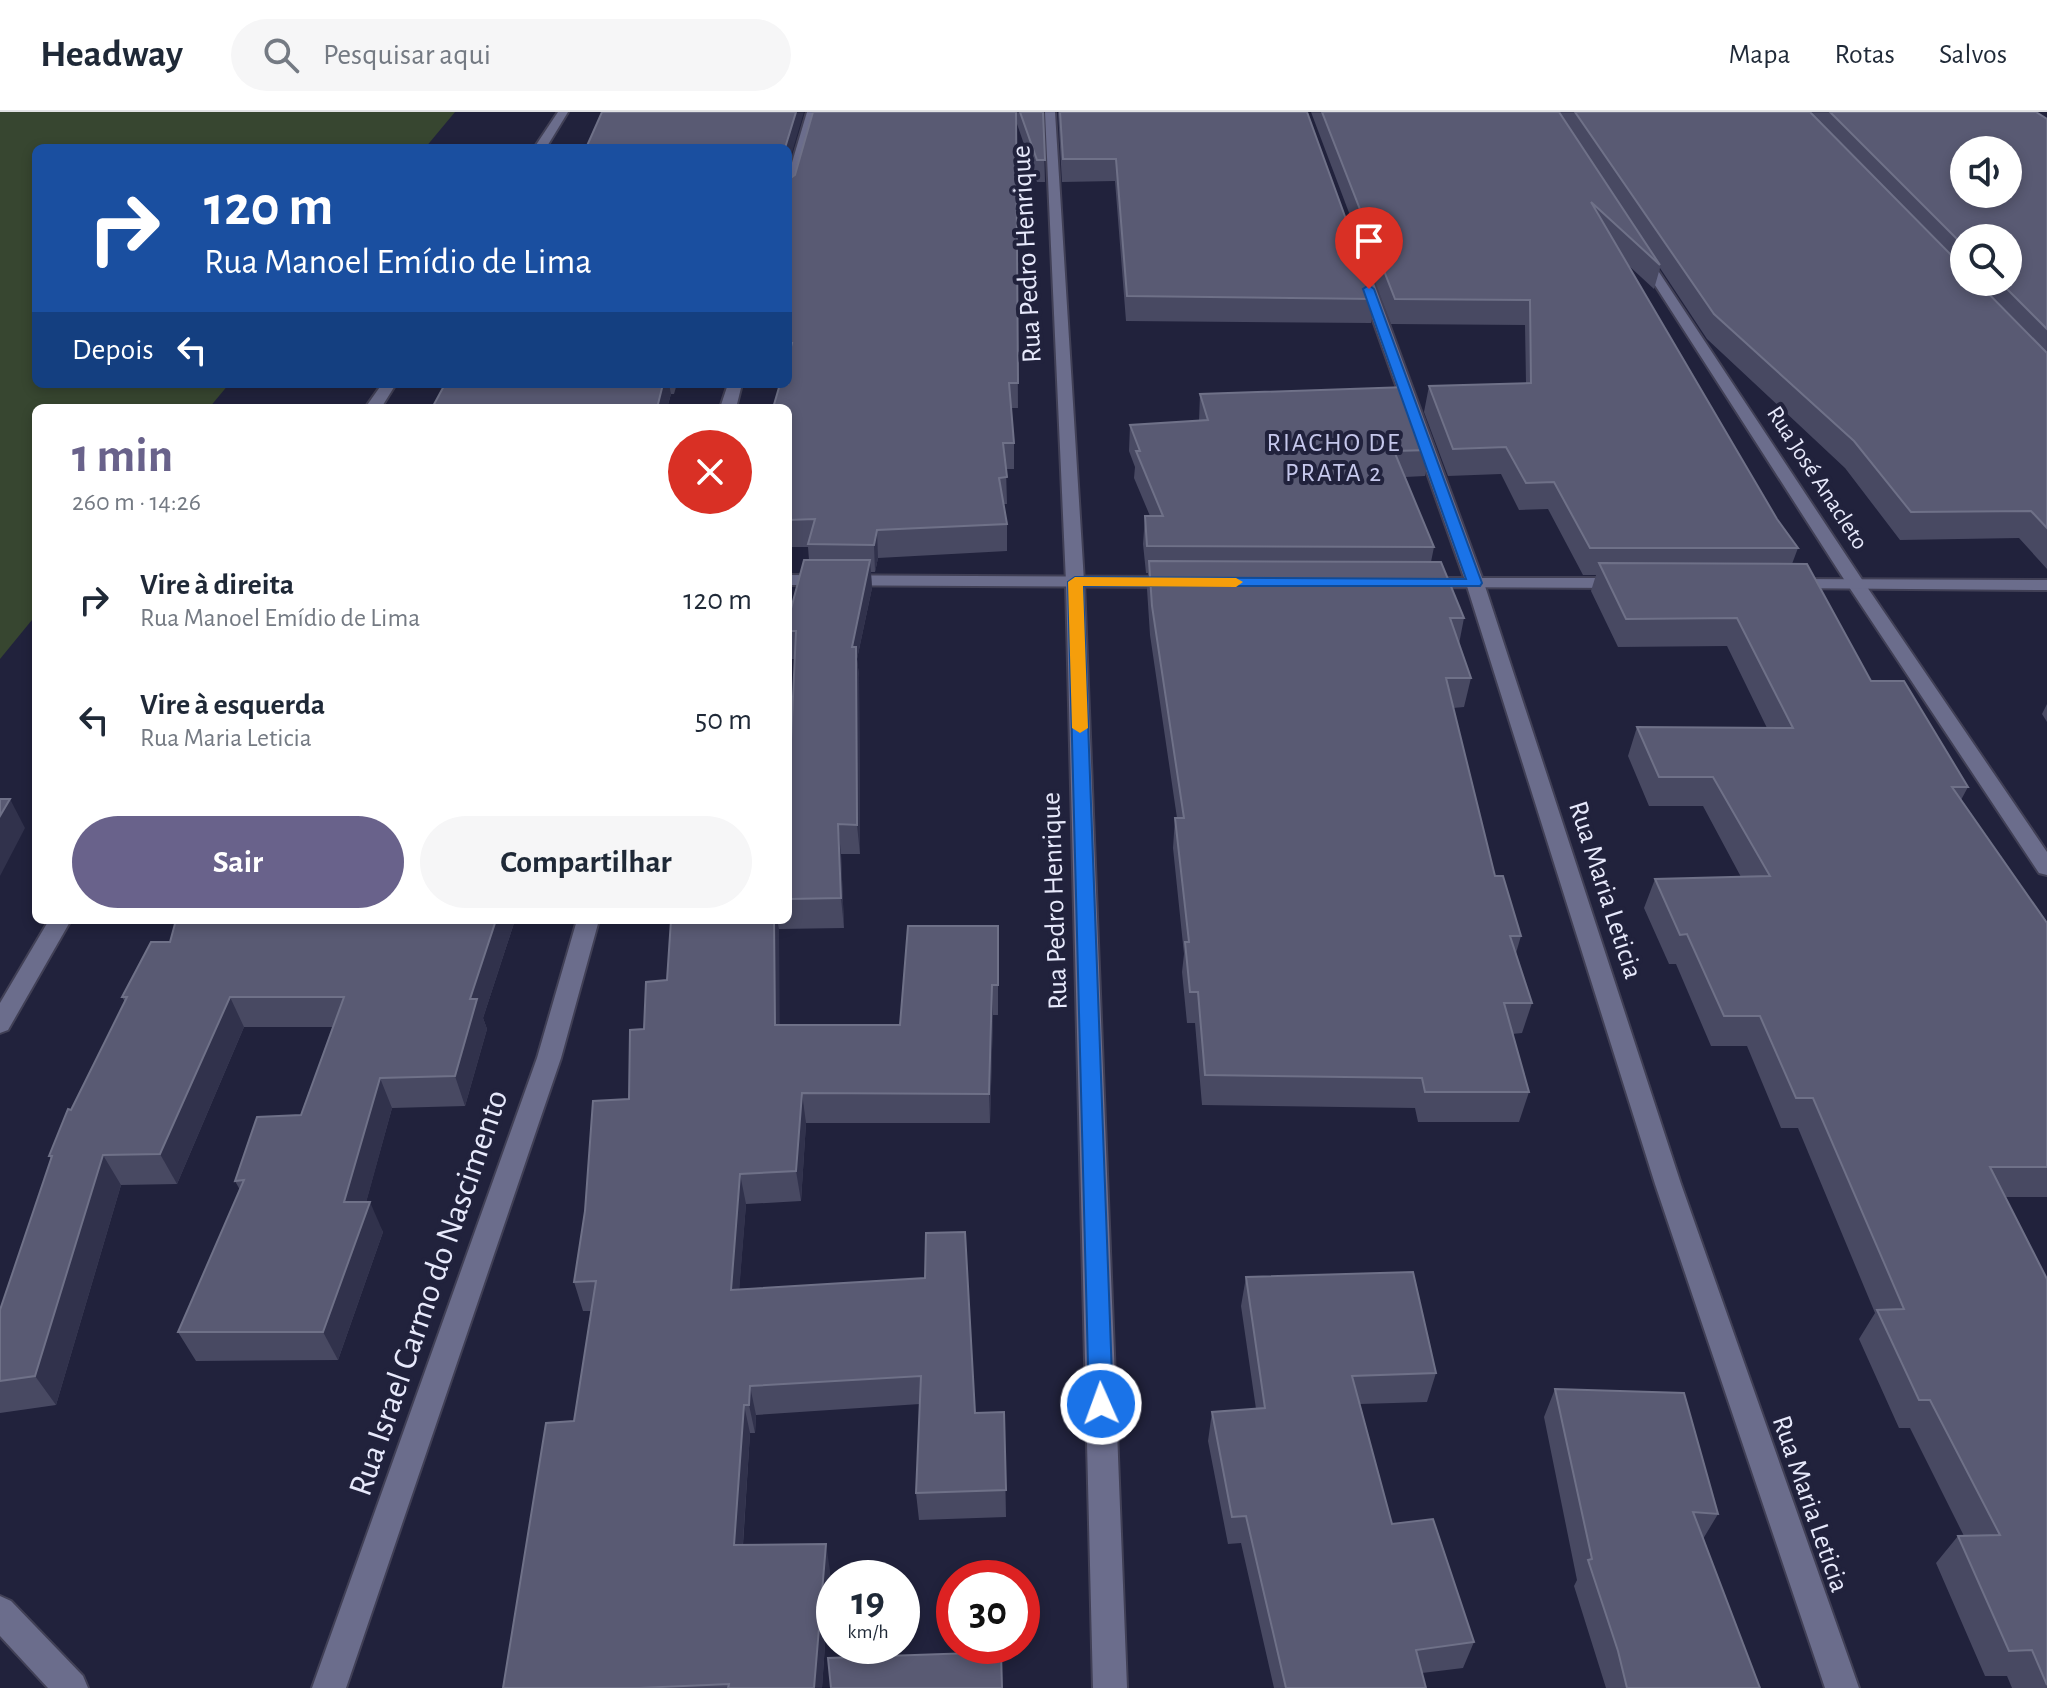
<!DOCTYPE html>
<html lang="pt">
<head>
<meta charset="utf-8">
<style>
	:root { --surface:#fff; --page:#f6f6f7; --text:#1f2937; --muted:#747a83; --line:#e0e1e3; --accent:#69628b }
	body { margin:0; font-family:"Alegreya Sans",sans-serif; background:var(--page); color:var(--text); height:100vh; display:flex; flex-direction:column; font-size:30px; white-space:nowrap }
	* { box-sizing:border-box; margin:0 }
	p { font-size:26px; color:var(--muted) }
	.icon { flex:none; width:44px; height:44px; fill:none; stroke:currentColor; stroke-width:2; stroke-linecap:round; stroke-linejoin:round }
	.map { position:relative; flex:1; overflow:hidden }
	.sheet { position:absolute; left:32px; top:292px; width:760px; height:520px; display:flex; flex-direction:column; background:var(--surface); border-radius:12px; box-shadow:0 4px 12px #0003 }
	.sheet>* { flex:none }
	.top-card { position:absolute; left:32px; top:32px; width:760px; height:244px; border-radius:12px; box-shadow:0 4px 12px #0003; background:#1a4fa0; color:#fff; overflow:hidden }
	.controls { position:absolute; left:1950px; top:24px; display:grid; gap:16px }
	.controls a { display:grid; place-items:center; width:72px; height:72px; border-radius:50%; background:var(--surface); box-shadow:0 4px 12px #0003; font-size:40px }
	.speed { position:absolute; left:816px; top:1448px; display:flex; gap:16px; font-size:40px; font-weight:700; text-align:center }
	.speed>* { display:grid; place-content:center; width:104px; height:104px; border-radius:50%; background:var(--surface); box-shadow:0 4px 12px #0003; line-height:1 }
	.speed small { font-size:20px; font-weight:400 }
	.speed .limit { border:12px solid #d22; background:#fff; color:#111 }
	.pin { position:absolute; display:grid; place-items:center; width:68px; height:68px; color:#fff; margin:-82px -34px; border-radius:50% 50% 50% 0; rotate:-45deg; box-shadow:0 0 8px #0007 }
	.pin .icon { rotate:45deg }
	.me { position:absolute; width:88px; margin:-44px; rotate:358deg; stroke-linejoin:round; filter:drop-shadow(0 0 6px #0008) }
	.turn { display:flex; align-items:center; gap:28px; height:168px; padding:0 40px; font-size:36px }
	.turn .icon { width:104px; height:104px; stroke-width:2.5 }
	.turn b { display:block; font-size:56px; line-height:68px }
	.then { display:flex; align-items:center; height:76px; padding:0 40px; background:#0003; gap:16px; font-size:30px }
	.round { display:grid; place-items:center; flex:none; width:84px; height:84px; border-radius:42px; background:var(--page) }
	.overview { display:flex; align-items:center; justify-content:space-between; height:136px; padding:0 40px }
	h1 { font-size:48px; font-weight:700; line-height:60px; color:var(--accent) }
	.action { display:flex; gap:16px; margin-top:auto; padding:16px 40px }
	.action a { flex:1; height:92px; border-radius:48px; background:var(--accent); color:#fff; font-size:32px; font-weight:700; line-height:92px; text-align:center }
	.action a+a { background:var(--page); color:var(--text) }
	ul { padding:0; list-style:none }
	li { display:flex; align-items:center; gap:24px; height:120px; padding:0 40px }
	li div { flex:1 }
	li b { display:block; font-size:30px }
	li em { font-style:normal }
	header { display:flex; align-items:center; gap:48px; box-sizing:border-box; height:112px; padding:0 40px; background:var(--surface); border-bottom:2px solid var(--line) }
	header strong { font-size:38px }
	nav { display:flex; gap:44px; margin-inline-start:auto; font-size:28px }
	.search { width:560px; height:72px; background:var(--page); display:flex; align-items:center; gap:20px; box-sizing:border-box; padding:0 28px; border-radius:44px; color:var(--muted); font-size:30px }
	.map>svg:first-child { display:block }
	.green { fill:#374630 }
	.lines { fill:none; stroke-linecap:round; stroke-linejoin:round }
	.minor-casing { stroke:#414056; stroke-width:4 }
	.tertiary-casing { stroke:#414056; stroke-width:4 }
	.minor { fill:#6b6d8c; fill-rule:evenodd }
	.tertiary { fill:#6b6d8c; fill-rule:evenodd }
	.wall { fill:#484962; fill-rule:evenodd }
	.shaded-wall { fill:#31324c }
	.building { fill:#595a73; stroke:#6f7188; stroke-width:2; fill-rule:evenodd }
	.route { fill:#1a73e8; stroke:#114b97; stroke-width:2 }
	.slow { fill:#f59e0b }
	.labels { text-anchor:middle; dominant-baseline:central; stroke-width:8; stroke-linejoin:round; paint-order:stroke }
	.far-street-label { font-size:24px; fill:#e7e9fb; stroke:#21223c }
	.far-neighbourhood-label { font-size:26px; letter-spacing:2px; fill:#c6c8ec; stroke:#21223c }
	.street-label { font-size:28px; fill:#e7e9fb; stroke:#21223c }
	.near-street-label { font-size:34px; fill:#e7e9fb; stroke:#21223c }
</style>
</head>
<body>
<header>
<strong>Headway</strong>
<div class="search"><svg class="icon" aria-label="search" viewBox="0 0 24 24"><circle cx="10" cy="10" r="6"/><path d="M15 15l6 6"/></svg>Pesquisar aqui</div>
<nav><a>Mapa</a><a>Rotas</a><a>Salvos</a></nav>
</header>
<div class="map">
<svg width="2047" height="1576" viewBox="0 0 2047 1576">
	<rect width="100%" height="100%" fill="#21223c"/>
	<path class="green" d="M0,0H455L425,36H36V272H229L209,296H36V503L0,547Z"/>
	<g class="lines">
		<g class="minor-casing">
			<g id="minor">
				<path d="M558,0H568L546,36H534Z"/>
				<path d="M807,0H817L794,85L788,89V64Z"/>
				<path d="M1045,0H1055L1084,470L1127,1576H1093L1066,470Z"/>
				<path d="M1641,138L1647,142L1865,472L2047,740V763L2039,761L1847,472L1635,142Z"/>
				<path d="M1359,160L1371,163L1484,471L1681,1072L1859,1576H1825L1655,1072L1466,471L1357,163Z"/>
				<path d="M382,272H396L381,296H365Z"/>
				<path d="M728,272H742L736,296H720Z"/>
				<path d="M49,808H71L8,918L0,921V891Z"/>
				<path d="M577,808H599L561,946L346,1576H312L537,946Z"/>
				<path d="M0,1484L11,1489L83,1564L88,1576H48L0,1524Z"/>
			</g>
		</g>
		<g class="tertiary-casing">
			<g id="tertiary">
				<path d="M788,463L1175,465L1184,470L1175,475L788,473Z"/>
				<path d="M1421,466H1623L1632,471L1623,476L1415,475L1412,471L1415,467Z"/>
				<path d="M1789,467L2047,468V478L1783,476L1780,472L1783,468Z"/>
			</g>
		</g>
		<use href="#minor" class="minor"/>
		<use href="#tertiary" class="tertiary"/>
	</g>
	<g class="wall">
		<path d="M813,0H1043L1045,70H1037L1016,9L1018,296H1011L1014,331V357H1006L1007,392H1004L1007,412V439L878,446L875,460H871L872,476L857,547L859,564L860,742H841L844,816L779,817V913H900L998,814V903H993L990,1011H806L801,1089L746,1092L739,1177L925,1166L975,1301L1004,1300L1006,1405L919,1408L916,1381L920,1292L756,1303L755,1321H750L743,1433L830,1459L822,1576H503L574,1309L591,1199H583L574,1170L629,987L644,917L667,868L671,808H788V628H791L795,547H789L788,519L809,448L808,435H788V68L795,63Z"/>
		<path d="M1058,0H1307L1375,187L1371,211L1126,209L1115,69L1062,70Z"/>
		<path d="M1311,0H2036L2047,7V457L2019,426L1900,428L1845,356L1707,227L1660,156L1654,177L1628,153L1777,407L1798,436L1792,452L1871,569L1968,675L1961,688L2047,811V1085H2005L2047,1167V1576H2012L2007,1564H1985L1936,1451L1958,1424H1964L1910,1316H1899L1859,1227L1875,1201L1798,1016H1781L1747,934H1711L1676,852H1669L1644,796L1655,767L1741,765L1703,694H1649L1628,644L1637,615L1767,616L1727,534L1618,535L1591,479L1596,463H1583L1548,397L1519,398L1501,362L1448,364L1424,300L1429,274L1526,271L1525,213L1391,212ZM1964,126L2008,170H1964Z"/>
		<path d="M445,272H677L674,282H671L667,296H432Z"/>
		<path d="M1200,282L1430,338L1425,364L1405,365L1434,435L1431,450L1464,506L1459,532L1471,566L1464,595L1453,596L1495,764L1521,824L1516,841L1532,891L1522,921L1512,922L1529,980L1519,1010H1418L1415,996L1202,993L1195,911H1187L1182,860L1184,842L1173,736L1175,706H1177L1150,523L1147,477L1148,461H1146L1143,432L1145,404H1150L1134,366L1135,355L1129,339L1130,313L1199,309Z"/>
		<path d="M2047,592V610L2042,602Z"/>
		<path d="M176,808H515L483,906L487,917L465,994L392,996L366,1090L383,1120L338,1248L196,1249L178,1220L240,1078L235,1069L301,1003L333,915H244L177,1072L121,1073L56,1293L0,1301V1198L51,1047L49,1044L125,890L122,885L170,830Z"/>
		<path d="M1246,1165L1436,1261L1427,1290L1360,1292L1392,1412L1474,1530L1463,1556L1422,1561L1426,1576H1274L1241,1431L1228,1432L1208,1329L1212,1300L1256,1297L1241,1194Z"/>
		<path d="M1555,1277L1718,1402L1703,1427L1760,1576H1606L1574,1474L1577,1468L1544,1305Z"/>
	</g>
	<g class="shaded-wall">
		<path d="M796,0H804L788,54V36H785Z"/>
		<path d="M663,272H669L671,282L667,296H657Z"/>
		<path d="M877,418L878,446L875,460L874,433Z"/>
		<path d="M870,448L872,476L857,547L859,564L860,742L857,713L852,535Z"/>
		<path d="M10,687L25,716L0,764V704Z"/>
		<path d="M838,712L841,742L844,816L841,786Z"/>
		<path d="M496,808H515L483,906L487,917L465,994L455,964L470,887Z"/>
		<path d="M774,808H777L779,817L780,943L775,913Z"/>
		<path d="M992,873L993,903L990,1011L989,982Z"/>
		<path d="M230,885L244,915L177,1072L160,1042Z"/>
		<path d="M380,966L392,996L358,1120L344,1090Z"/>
		<path d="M802,981L806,1011L801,1089L796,1059Z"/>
		<path d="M103,1043L121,1073L56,1293L35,1264Z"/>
		<path d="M740,1062L746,1092L737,1207L731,1178Z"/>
		<path d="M370,1090L383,1120L338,1248L323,1220Z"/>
		<path d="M750,1274L756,1303L755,1321L749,1293Z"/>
		<path d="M744,1293L750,1321L741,1460L734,1433Z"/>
		<path d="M826,1432L830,1459L822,1576H814Z"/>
	</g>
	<g class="building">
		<path d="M602,0H796L785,36H586Z"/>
		<path d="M813,0H1016L1018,271H1009L1014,331H1003L1007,365L999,366L1007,412L877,418L874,433L808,432L815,407L788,408V296H773L780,272H788V246L792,231H788V68L795,63Z"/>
		<path d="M1020,0H1043L1045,48H1037Z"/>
		<path d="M1060,0H1307L1375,187L1127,184L1116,47H1063Z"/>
		<path d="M1322,0H1559L1660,153L1591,90L1777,407L1798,436H1590L1554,370L1526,371L1506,335L1453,337L1429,274L1531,271L1530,188L1395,187Z"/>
		<path d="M1575,0H1810L1964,156V170H1977L2047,241V416L2031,399L1911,400L1854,329L1714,202Z"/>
		<path d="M1830,0H2036L2047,7V217L2000,170H2008V126H1964V134ZM1964,38H2008V82H1964Z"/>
		<path d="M445,272H663L657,296H432Z"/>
		<path d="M1407,275L1430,338L1394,339L1434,435L1147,434L1145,404H1163L1136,339H1140L1130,313L1208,308L1200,282Z"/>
		<path d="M804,448H870L852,535H856L857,713L838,712L841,786L788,787V628H791L796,519H788V508Z"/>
		<path d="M1149,449L1441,450L1464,506H1450L1471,566H1446L1495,764H1503L1521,824H1510L1532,891H1504L1529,980H1425L1422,966L1205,963L1198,880H1190L1185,830H1189L1175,706H1184L1152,494Z"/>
		<path d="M1599,451L1807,452L1871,569H1904L1968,675H1952L2047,811V1055H1990L2047,1167V1573L2032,1538L2009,1539L1958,1424L2000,1423L1930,1288H1919L1877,1198L1904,1197L1813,986H1796L1760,904H1724L1687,822L1680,823L1655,767L1770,764L1713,665H1659L1637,615L1793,616L1737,506L1626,507Z"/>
		<path d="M0,687H10L0,704Z"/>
		<path d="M176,808H496L470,887H477L455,964L380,966L344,1090H370L323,1220H178L244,1068L235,1069L257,1005L301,1003L344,885H230L160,1042L103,1043L35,1264L0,1269V1198L52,1044H49L68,997L71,998L127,885H122L151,830H170Z"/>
		<path d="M671,808H774L775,913H900L908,814H998V873H992L989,982L802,981L796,1059L740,1062L731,1178L925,1166L926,1121L965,1120L975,1301L1004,1300L1006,1378L916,1381L921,1264L750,1274L749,1293H744L734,1433L826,1432L814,1576H728L729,1572L639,1576H503L546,1311L574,1309L596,1169L574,1170L585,1099L593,989L629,987L630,918L644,917L646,870L667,868Z"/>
		<path d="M1413,1160L1436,1261L1352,1264L1392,1412L1433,1407L1474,1530L1416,1538L1426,1576H1286L1246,1404L1232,1405L1212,1300L1265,1296L1246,1165Z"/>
		<path d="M1555,1277L1684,1281L1718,1402L1693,1400L1760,1576H1627L1618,1539L1588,1448L1592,1447Z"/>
		<path d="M1001,1540L1002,1576H831L828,1546Z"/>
	</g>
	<path class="route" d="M1369,173L1374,177L1482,471L1480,474H1083L1113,1292L1109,1299L1101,1302L1092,1299L1089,1292L1068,470L1075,465L1466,467L1363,177Z"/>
	<path class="slow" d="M1075,465L1236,466L1243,470L1236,475L1083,474L1088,616L1080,621L1072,616L1068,470Z"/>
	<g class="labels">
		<g class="far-street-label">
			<text transform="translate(1817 366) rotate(57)">Rua José Anacleto</text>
		</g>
		<g class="far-neighbourhood-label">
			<text x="1334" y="331">RIACHO DE<tspan x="1334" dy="30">PRATA 2</tspan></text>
		</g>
		<g class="street-label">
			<text transform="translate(1027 142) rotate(-93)">Rua Pedro Henrique</text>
			<text transform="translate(1605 778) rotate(72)">Rua Maria Leticia</text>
			<text transform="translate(1055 789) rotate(-92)">Rua Pedro Henrique</text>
			<text transform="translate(1810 1392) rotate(71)">Rua Maria Leticia</text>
		</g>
		<g class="near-street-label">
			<text transform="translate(429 1181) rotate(-71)">Rua Israel Carmo do Nascimento</text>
		</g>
	</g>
</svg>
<div class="controls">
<a><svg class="icon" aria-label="sound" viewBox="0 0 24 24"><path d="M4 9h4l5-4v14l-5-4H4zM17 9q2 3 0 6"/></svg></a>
<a><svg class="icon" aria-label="search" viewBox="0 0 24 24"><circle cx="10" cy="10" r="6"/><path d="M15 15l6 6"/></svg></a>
</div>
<div class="speed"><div>19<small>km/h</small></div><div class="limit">30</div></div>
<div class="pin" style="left:1369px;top:177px;background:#d93025"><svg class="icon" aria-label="arrive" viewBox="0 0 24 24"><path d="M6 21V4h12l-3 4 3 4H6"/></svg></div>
<svg class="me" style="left:1101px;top:1292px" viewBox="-20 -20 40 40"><circle r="17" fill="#1a73e8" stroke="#fff" stroke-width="3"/><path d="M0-11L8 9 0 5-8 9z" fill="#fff"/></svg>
<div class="top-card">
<div class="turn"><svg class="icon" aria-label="right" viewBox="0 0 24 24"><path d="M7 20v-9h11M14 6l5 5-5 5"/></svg><div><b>120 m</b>Rua Manoel Emídio de Lima</div></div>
<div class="then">Depois<svg class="icon" aria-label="left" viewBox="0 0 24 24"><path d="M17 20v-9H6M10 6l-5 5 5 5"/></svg></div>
</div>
<section class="sheet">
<div class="overview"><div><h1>1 min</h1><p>260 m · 14:26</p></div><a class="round" style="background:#d93025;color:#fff"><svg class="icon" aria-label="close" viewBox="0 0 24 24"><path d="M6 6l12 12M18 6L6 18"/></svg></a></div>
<ul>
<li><svg class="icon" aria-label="right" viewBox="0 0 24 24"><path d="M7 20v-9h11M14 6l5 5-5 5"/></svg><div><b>Vire à direita</b><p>Rua Manoel Emídio de Lima</p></div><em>120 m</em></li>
<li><svg class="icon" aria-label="left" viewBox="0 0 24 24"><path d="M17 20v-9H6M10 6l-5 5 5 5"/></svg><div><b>Vire à esquerda</b><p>Rua Maria Leticia</p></div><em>50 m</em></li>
</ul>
<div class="action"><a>Sair</a><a>Compartilhar</a></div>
</section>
</div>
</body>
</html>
